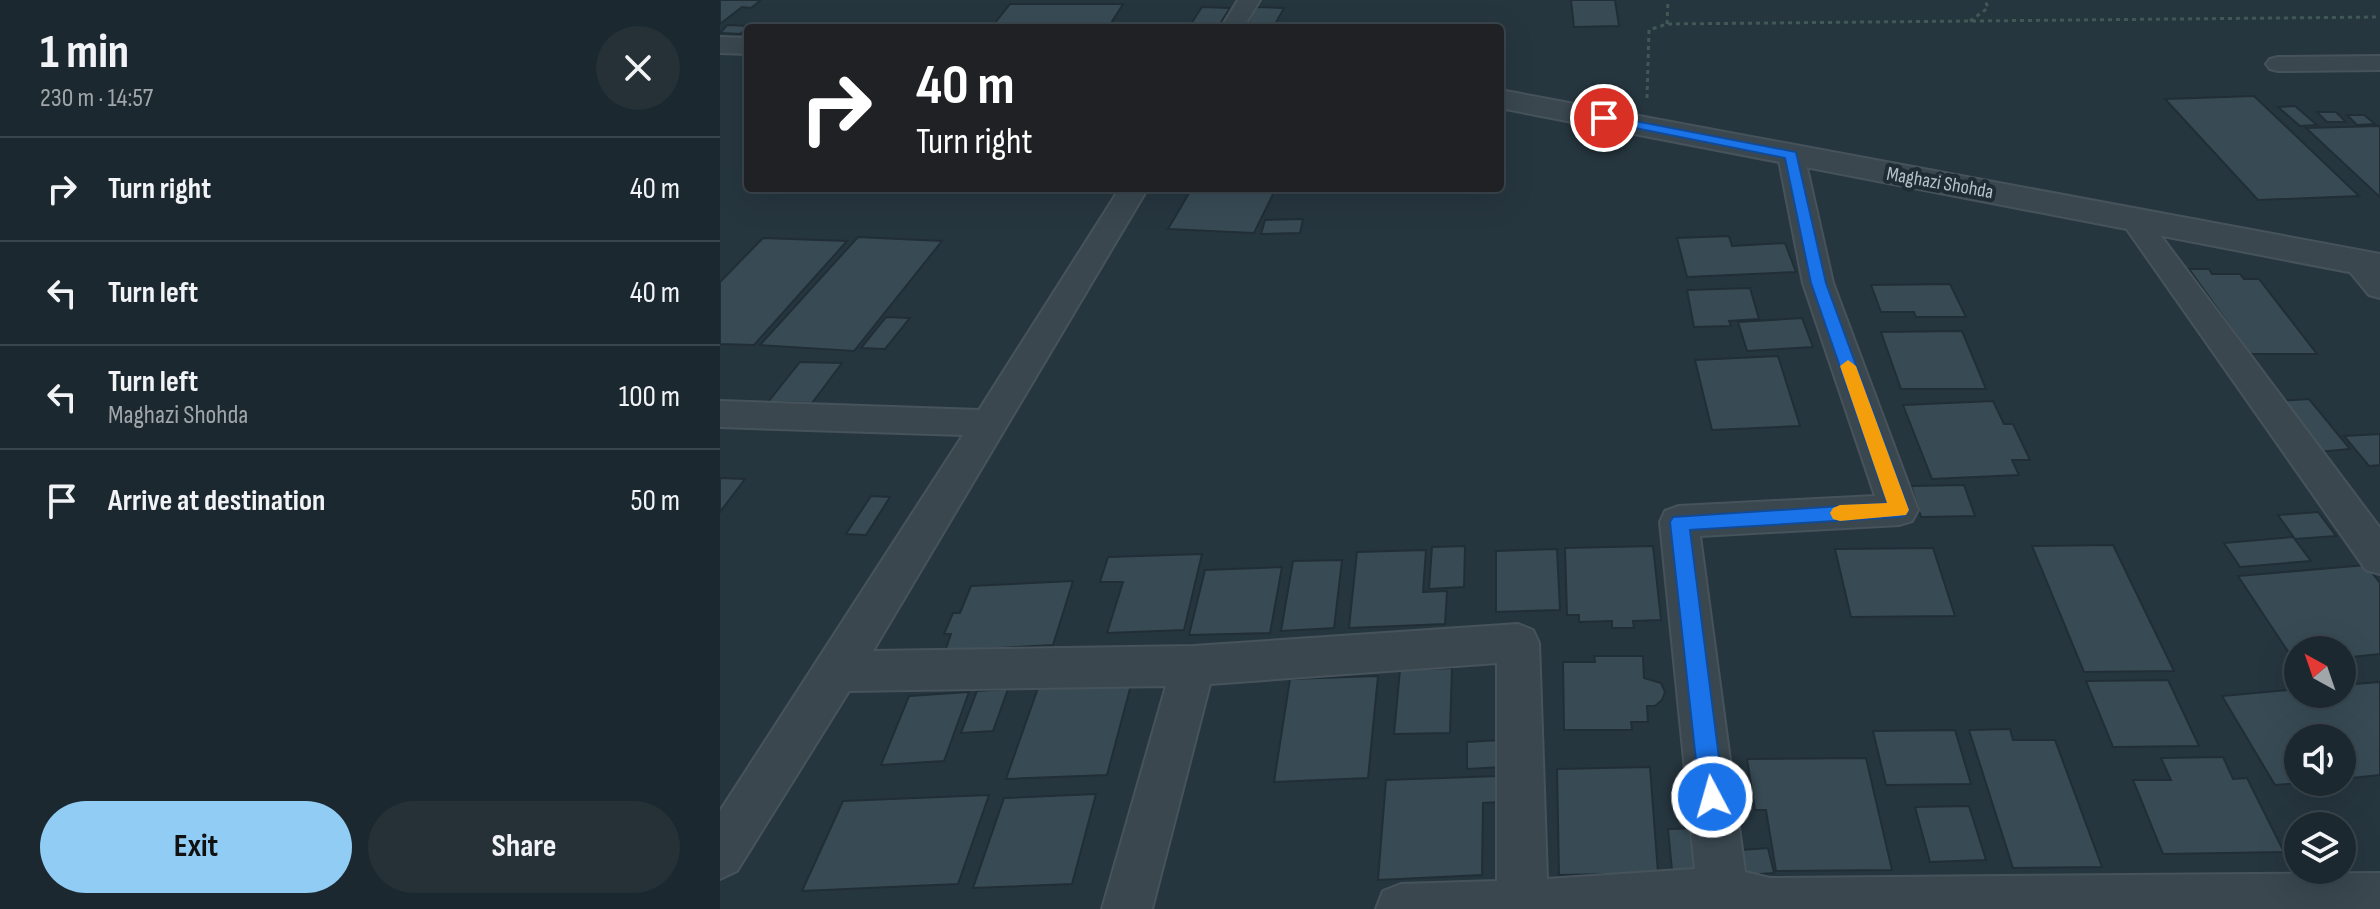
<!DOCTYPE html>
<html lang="en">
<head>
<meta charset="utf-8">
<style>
	:root { --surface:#1c282f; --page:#253037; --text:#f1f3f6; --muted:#a0a6aa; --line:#3a444b; --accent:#91ccf4 }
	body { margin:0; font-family:"Sofia Sans Condensed",sans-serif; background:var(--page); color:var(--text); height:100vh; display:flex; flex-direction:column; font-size:30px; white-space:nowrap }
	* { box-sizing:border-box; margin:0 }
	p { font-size:26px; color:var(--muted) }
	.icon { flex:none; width:44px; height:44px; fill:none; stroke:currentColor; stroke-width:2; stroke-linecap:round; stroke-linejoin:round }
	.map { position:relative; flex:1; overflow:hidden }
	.details { display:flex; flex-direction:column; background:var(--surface); width:720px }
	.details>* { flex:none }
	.guide { position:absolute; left:24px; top:24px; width:760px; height:168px; border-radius:8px; box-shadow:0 8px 32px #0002,0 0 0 2px var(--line); background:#202124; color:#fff; overflow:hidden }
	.needle { width:52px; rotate:320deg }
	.buttons { position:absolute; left:1564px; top:636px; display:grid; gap:16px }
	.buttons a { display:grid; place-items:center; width:72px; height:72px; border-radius:50%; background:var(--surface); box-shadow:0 8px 32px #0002,0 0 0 2px var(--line); font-size:40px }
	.pin { position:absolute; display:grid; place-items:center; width:68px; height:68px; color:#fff; margin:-34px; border:4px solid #fff; border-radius:50%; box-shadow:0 2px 8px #0007 }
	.me { position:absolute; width:88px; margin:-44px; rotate:354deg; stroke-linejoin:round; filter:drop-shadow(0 0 6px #0008) }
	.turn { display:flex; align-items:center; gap:28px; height:168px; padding:0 40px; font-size:36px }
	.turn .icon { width:104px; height:104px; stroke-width:2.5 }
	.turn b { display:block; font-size:56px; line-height:68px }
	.round { display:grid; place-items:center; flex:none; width:84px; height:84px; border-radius:42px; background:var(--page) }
	.head { display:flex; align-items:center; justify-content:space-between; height:136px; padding:0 40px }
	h1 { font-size:48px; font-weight:700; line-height:60px }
	.button { display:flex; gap:16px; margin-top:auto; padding:16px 40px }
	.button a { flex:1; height:92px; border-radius:48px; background:var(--accent); color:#111; font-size:32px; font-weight:700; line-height:92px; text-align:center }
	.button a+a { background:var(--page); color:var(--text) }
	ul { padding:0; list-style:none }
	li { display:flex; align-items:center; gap:24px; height:104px; padding:0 40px; border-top:2px solid var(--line) }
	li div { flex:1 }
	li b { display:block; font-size:30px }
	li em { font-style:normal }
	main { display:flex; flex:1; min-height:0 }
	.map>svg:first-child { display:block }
	.building { fill:#384b55; stroke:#212e36; stroke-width:2 }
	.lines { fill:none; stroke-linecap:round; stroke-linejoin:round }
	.minor-casing { stroke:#47535b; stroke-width:4 }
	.tertiary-casing { stroke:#47535b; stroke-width:4 }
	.path { stroke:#415855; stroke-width:3; stroke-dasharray:4 4; stroke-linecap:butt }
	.minor { fill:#3a474f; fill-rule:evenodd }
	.tertiary { fill:#3a474f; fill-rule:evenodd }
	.route { fill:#1a73e8; stroke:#114b97; stroke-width:2 }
	.slow { fill:#f59e0b }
	.labels { text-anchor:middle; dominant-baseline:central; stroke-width:8; stroke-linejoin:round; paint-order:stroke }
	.far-street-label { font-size:20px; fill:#b7c2c9; stroke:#1f2c34 }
</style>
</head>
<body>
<main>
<section class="details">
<div class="head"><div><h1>1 min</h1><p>230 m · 14:57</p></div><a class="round"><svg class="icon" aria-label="close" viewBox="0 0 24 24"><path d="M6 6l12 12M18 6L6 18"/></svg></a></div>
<ul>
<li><svg class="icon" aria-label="right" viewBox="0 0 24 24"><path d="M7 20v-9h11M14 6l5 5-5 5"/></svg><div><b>Turn right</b></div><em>40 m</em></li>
<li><svg class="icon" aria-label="left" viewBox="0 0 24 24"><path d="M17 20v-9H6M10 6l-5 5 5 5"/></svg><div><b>Turn left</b></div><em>40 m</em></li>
<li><svg class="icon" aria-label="left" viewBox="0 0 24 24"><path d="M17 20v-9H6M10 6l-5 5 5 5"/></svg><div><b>Turn left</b><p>Maghazi Shohda</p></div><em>100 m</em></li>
<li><svg class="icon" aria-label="arrive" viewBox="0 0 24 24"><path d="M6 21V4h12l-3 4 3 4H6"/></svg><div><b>Arrive at destination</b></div><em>50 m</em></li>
</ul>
<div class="button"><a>Exit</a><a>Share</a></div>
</section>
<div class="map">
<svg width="1660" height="909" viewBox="0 0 1660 909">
	<rect width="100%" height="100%" fill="#26363f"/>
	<g class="building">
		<path d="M0,0H41L31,8L22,7L0,24Z"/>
		<path d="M851,0H895L899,26L854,27Z"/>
		<path d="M290,4H403L388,28H271Z"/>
		<path d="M482,7L510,8L498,27H469Z"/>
		<path d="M536,7L564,8L553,28H525Z"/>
		<path d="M7,25L30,26L20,34L0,33Z"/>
		<path d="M1534,96L1639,196L1538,200L1445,99Z"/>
		<path d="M1575,106L1597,125L1580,126L1558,107Z"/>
		<path d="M1597,112H1616L1626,122H1607Z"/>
		<path d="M1627,115H1644L1655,124L1637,125Z"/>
		<path d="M1660,126V197L1586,128Z"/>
		<path d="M472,188H556L534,233L448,229Z"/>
		<path d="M583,219L580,233L541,234L545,220Z"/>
		<path d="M1009,236L1012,246L1065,243L1076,272L967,277L957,238Z"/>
		<path d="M138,237L222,241L134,351L40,345Z"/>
		<path d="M43,238L127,241L34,345L0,344V282Z"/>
		<path d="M1469,269H1489L1492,274H1520L1524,279H1539L1597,354H1530Z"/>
		<path d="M1230,284L1246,317H1196L1194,312H1161L1151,285Z"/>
		<path d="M1030,288L1039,319L1009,321L1011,326L974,327L967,290Z"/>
		<path d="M166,317L190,318L165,349L141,348Z"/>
		<path d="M1082,318L1093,347L1027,351L1018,322Z"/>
		<path d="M1242,331L1266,389H1181L1161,332Z"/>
		<path d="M1058,356L1080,426L992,430L975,360Z"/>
		<path d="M80,362L122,363L92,403L48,402Z"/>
		<path d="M1589,399L1630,449L1597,452L1557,401Z"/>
		<path d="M1273,401L1284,424H1293L1310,460H1292L1299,475L1212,479L1183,405Z"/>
		<path d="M1660,434V465L1649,466L1624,436Z"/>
		<path d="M0,478L25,479L0,512Z"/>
		<path d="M1244,485L1255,516L1201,517L1191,486Z"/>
		<path d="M151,496L170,497L146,535L126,534Z"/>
		<path d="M1598,512L1616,536L1575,539L1558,515Z"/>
		<path d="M1573,537L1591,561L1520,567L1504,543Z"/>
		<path d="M1393,545L1454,671L1364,672L1312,546Z"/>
		<path d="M745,546L744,587L709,589L712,547Z"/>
		<path d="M933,546L941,620L913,621L914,628H892V621L859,622V615H847L845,548Z"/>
		<path d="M1213,548L1235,616L1131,617L1115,549Z"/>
		<path d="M837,549L840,610L776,612V551Z"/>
		<path d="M706,550L703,592L727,591L725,624L629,628L637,552Z"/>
		<path d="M482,554L464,630L387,633L403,582H380L388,557Z"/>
		<path d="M622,560L614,628L561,631L573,561Z"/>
		<path d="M1646,565L1660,583V654L1622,658V650H1578V662H1575L1518,576Z"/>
		<path d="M562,567L550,633L469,635L485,570Z"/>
		<path d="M353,581L333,645L225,651L231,634H224L233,613H240L251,586Z"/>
		<path d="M874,656H923L924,678L941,683L945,692L942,700L935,706H927L928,722H911L912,730H844L843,662H875Z"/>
		<path d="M732,668L730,733L674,734L680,670Z"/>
		<path d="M658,676L648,778L554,782L570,679Z"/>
		<path d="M1448,680L1479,746L1393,747L1366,681Z"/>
		<path d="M1660,682V775L1622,779V738H1578V782H1591L1555,785L1502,696L1578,689V694H1622V685Z"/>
		<path d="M411,685L387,775L286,779L318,688Z"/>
		<path d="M288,689L273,731L241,733L257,691Z"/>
		<path d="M249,692L224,761L161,765L189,696Z"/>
		<path d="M1290,729L1293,740H1335L1382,867L1293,868L1249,730Z"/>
		<path d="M1235,730L1251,784L1166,785L1153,731Z"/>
		<path d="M781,740L782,767L747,769V742Z"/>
		<path d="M1503,757L1513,779L1527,778L1564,852L1443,854L1413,780H1451L1441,758Z"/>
		<path d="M1146,758L1172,870L1056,871L1046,810H1035L1027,759Z"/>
		<path d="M930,767L938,873L839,875L837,769Z"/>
		<path d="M779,776V802L763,803L762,875L658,880L666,780Z"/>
		<path d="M376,794L352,884L253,888L284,798Z"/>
		<path d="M269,795L238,884L82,891L123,801Z"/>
		<path d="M1249,806L1266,860L1210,862L1195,807Z"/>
		<path d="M979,828L984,881H953L948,829Z"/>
		<path d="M1048,848L1054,873L1026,875L1021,850Z"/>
	</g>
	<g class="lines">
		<g class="minor-casing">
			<g id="minor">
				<path d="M518,0H540L523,28H501Z"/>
				<path d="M1660,56V70L1558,71L1550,69L1546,64L1550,59L1558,57Z"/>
				<path d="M1071,147L1080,149L1084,155L1113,283L1198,510L1192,521L1179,525L980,536L1025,872L1050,878L1660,873V909H656L663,891L681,884L777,881V663L490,684L432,909H382L446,686L129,691L17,871L0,879V811L243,435L0,427V401L259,410L400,188H428L153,651L473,646L798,624L813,630L819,643L827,879L975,869L940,522L945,511L959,506L1155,496L1083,283L1058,155L1062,149Z"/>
				<path d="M1413,209L1423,212L1660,528V574L1646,570L1399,218L1403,212Z"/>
				<path d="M1636,252L1646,254L1660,269V298L1649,295L1621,261L1626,254Z"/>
			</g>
		</g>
		<g class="tertiary-casing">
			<g id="tertiary">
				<path d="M0,37L28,38V54L0,53Z"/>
				<path d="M780,90L1660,254V278L780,108Z"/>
			</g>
		</g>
		<g class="path">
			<path d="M1250,21L1268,8L1265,0"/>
			<path d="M947,24L948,0"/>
			<path d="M927,98L929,30L947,24L1660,17"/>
		</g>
		<use href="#minor" class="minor"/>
		<use href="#tertiary" class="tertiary"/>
	</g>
	<path class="route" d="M884,115L1076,152L1106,283L1189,510L1186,515L1179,517L970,530L1004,797L1000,805L992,809L984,805L980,797L950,522L953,517L1167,503L1091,283L1065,158L880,121L878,118Z"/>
	<path class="slow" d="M1128,360L1136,366L1189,510L1186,515L1120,521L1113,519L1110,513L1113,508L1120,505L1167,503L1120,366Z"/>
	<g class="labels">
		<g class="far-street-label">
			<text transform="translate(1220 183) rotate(10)">Maghazi Shohda</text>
		</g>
	</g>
</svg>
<div class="buttons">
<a><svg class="needle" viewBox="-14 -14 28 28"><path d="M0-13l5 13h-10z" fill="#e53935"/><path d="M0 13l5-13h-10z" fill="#a0a6aa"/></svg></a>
<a><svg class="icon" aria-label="sound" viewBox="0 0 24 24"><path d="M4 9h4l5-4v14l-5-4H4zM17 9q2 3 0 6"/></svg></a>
<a><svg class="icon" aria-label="layers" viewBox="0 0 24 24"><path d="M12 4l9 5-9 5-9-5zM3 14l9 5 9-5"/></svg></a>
</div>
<div class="pin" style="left:884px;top:118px;background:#d93025"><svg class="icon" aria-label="arrive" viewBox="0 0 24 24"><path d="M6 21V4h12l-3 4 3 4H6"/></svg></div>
<svg class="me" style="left:992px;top:797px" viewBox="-20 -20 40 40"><circle r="17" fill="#1a73e8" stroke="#fff" stroke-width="3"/><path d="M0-11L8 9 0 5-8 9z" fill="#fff"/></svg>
<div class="guide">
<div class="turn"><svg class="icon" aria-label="right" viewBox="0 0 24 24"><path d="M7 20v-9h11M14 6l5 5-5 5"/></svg><div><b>40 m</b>Turn right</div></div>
</div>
</div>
</main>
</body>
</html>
